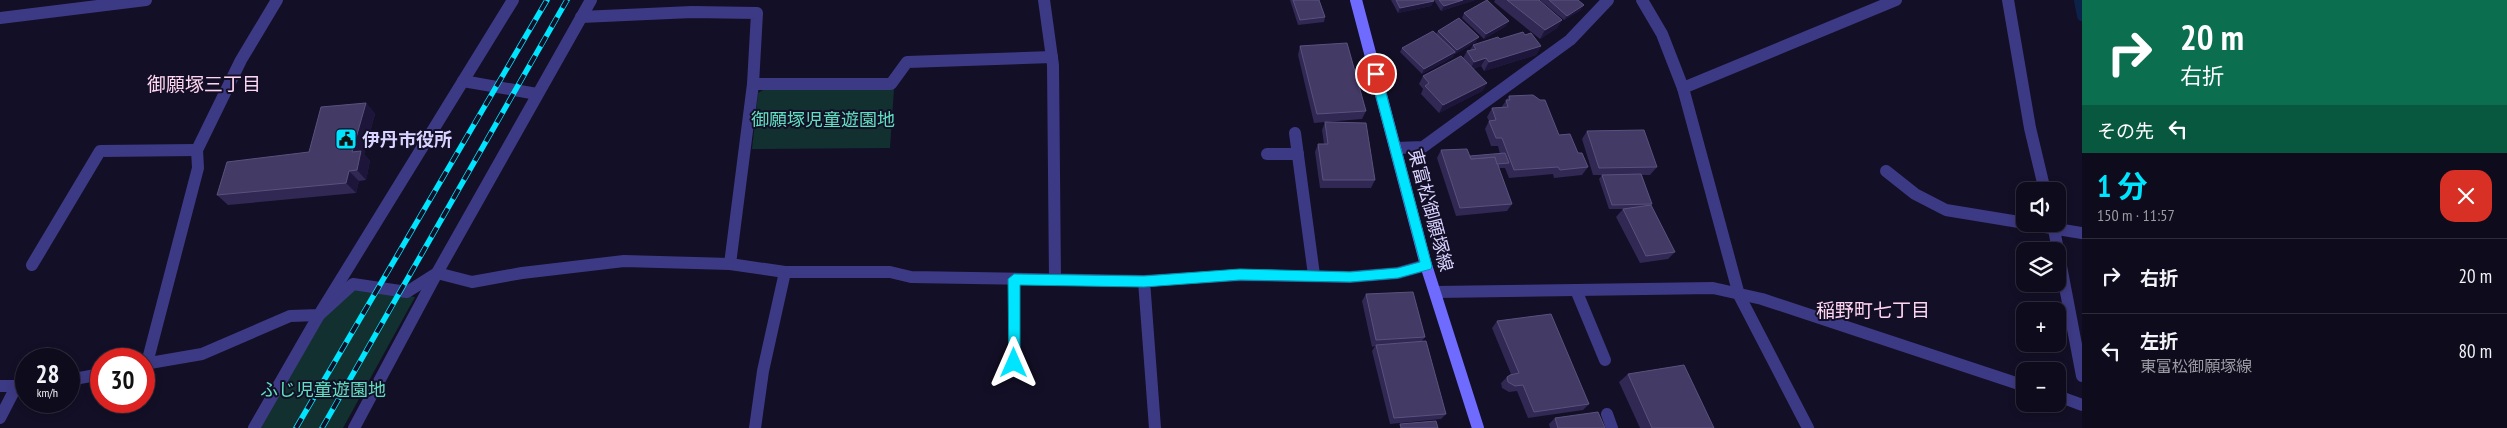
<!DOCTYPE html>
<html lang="ja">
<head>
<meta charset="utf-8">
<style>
	:root { --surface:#0e0b1c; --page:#171425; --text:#f1f3f6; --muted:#9b9ba3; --line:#2e2b3b; --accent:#00e5ff }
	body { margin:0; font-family:"PT Sans Narrow","Noto Sans JP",sans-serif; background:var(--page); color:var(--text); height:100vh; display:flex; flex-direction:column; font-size:19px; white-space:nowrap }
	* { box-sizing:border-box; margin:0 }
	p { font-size:16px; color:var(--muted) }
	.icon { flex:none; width:28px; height:28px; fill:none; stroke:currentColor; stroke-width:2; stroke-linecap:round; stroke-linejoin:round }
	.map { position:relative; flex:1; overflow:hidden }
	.drawer { display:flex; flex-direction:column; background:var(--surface); width:425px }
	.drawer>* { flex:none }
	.top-card { background:#0b6e4f; color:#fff; overflow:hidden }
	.tools { position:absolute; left:2016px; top:182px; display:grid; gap:10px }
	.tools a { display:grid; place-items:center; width:50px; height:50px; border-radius:10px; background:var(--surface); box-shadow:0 2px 8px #0003,0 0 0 1px var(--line); font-size:25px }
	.speed { position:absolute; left:15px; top:348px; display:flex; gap:10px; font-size:25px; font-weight:700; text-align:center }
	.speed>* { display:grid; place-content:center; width:65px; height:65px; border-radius:50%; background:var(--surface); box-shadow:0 2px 8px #0003,0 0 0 1px var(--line); line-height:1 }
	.speed small { font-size:12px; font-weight:400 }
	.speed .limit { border:8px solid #d22; background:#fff; color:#111 }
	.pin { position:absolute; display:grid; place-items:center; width:42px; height:42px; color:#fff; margin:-21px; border:2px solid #fff; border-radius:50%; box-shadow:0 1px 5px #0007 }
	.me { position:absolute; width:55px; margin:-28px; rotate:0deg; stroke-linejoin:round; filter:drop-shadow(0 0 4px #0008) }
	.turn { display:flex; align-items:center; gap:18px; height:105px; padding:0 15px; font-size:22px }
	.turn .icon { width:65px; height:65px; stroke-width:2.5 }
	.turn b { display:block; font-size:35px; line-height:42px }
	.then { display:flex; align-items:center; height:48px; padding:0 15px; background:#0003; gap:10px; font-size:19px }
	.round { display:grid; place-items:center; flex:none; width:52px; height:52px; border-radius:15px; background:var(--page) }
	.headline { display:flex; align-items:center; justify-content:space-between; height:85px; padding:0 15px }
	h1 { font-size:30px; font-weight:700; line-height:38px; color:var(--accent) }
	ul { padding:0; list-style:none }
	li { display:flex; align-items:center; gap:15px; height:75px; padding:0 15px; border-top:1px solid var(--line) }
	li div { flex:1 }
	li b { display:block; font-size:19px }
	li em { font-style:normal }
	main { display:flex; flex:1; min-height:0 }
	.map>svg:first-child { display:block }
	.green { fill:#12302f }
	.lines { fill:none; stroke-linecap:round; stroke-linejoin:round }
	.stream { stroke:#0c2248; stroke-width:10 }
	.lane { stroke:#3d3a85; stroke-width:12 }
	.street { stroke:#3d3a85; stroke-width:12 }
	.secondary { stroke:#6f6bff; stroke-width:12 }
	.rail-casing { stroke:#00e5ff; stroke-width:5.5 }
	.rail { stroke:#130f26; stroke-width:4; stroke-dasharray:11; stroke-linecap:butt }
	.wall { fill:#312854 }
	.shaded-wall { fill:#1d163a }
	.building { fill:#433a66; stroke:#5a527e }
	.route { fill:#00e5ff; stroke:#0095a6 }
	.labels { text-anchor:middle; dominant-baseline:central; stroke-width:4; stroke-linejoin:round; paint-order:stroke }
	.park-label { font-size:18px; fill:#5fe0c0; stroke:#130f26 }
	.poi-label { font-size:18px; font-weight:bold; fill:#d9d4ff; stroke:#130f26; text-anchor:start }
	.street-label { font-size:18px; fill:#d9d4ff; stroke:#130f26 }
	.neighbourhood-label { font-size:19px; fill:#ffd6f0; stroke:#130f26 }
</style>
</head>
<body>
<main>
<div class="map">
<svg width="2082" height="428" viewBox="0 0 2082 428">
	<rect width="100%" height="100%" fill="#130f26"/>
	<g class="green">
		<path d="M765,89H894L890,148L752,149L758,93Z"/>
		<path d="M354,289L415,297L343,428H260L324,316Z"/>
	</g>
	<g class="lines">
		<path class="stream" d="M2079,0L2082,16"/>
		<g class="lane">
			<path d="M1295,133L1314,275"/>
			<path d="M1267,154H1298"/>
			<path d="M32,265L100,151L197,150"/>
			<path d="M1576,290L1605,360"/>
			<path d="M1607,414L1612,428"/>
		</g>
		<g class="street">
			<path d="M1044,0L1053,65L1055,280"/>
			<path d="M1642,0L1662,34L1683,88L1739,295L1808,428"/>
			<path d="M2008,0L2030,128L2045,191"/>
			<path d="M581,17L692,12L757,13L753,84L730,264"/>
			<path d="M0,18L146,0"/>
			<path d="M463,81L537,94"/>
			<path d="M753,84H891L907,62L1052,57"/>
			<path d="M1683,88L1896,0"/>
			<path d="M1396,148L1423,147L1570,40L1608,0"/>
			<path d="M1886,171L1915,194L1946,210L2025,223"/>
			<path d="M2027,224L2082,233"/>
			<path d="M2053,224L2082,376"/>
			<path d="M1014,279V363"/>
			<path d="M1144,281L1155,428"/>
			<path d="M1435,292L1713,288L1762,299L2025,386"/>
			<path d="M147,363L198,168L197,150L241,60L277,0"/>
			<path d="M144,364L202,354L290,316L319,315L353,284L407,292L437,273L472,282L522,273L624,261L730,264L785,272H890L911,277L1144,281L1240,275L1350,277L1398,273L1426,265"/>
			<path d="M69,380L101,374"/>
			<path d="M0,386H26"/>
			<path d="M2058,396L2082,405"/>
			<path d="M0,418L16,387"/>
			<path d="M254,428L319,315L513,0"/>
			<path d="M354,428L437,273L591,0"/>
			<path d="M755,428L763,371L785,272"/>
		</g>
		<path class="secondary" d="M1356,0L1426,265L1478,428"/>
		<g class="rail-casing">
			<g id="rail">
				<path d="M296,428L547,0"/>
				<path d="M322,428L567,0"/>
			</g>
		</g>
		<use href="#rail" class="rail"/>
	</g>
	<g class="wall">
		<path d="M1290,0H1319L1325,17L1324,22L1298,25Z"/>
		<path d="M1391,0H1433L1434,1L1431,6L1398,13Z"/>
		<path d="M1434,0H1475L1441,11Z"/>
		<path d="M1495,0H1539L1562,20L1557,28L1540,39L1494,2Z"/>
		<path d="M1540,0H1578L1581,10L1564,20Z"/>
		<path d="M1464,13L1506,26L1484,39L1462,18Z"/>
		<path d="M1438,31L1476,42L1455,54H1454L1453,57L1422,74L1400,52L1402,48L1436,34Z"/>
		<path d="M1525,35L1541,46L1536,55L1484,71L1481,66L1473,69L1487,83L1482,91L1439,113L1421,94L1423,89L1419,84L1423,76L1463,58L1467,51L1470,50L1473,45Z"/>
		<path d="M1300,46L1366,111L1362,119L1314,123L1298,55Z"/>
		<path d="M1509,96L1559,135L1578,153L1588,167L1582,175L1554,178L1553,174L1509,178L1505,168H1499L1512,204L1507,211L1456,216L1437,158L1441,150L1470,156L1500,154L1498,146H1491L1485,129L1489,121L1487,117L1492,108H1501Z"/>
		<path d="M366,103L375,114L364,154L370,161L366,180L359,181L356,193L228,205L217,195L309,152Z"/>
		<path d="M1325,122L1375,180L1371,188H1320L1315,152L1318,144H1324L1322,130Z"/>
		<path d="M1587,131L1657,167L1650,175H1642L1652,204L1651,205L1675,252L1668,259L1640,263L1616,217L1623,209H1627H1609L1599,179L1602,175H1593L1582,139Z"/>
		<path d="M1366,294L1425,337L1422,341L1446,414L1441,419L1390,424L1372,351L1375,346L1372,347L1362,301Z"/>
		<path d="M1497,321L1589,404L1583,410L1528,418L1517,391L1509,392L1502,388L1501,383L1507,377L1511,374L1492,328Z"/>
		<path d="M1628,374L1714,428H1640L1619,382Z"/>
		<path d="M1555,418L1605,428H1550L1549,424Z"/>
	</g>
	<g class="shaded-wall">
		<path d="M1463,0H1475L1441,11L1444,6Z"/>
		<path d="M1434,1L1431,6L1398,13L1400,8Z"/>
		<path d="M1584,5L1581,10L1564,20L1567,16Z"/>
		<path d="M1562,20L1557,28L1540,39L1545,30Z"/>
		<path d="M1509,21L1506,26L1484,39L1486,34Z"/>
		<path d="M1479,37L1476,42L1455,54L1457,50Z"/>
		<path d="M1541,46L1536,55L1484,71L1489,62Z"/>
		<path d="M1455,52L1453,57L1422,74L1424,69Z"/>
		<path d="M1486,58L1481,66L1470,70L1474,62Z"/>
		<path d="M1487,83L1482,91L1439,113L1443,105Z"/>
		<path d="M366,103L375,114L364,154L370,161L366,180L357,170L352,152Z"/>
		<path d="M349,171L359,181L356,193L346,183Z"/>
	</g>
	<g class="building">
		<path d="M1293,0H1319L1325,17L1300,20Z"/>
		<path d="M1396,0H1433L1434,1L1400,8Z"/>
		<path d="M1439,0H1463L1444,6Z"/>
		<path d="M1487,0L1509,21L1486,34L1464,13Z"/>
		<path d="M1507,0H1539L1562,20L1545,30Z"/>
		<path d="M1549,0H1578L1584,5L1567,16Z"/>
		<path d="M1459,18L1479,37L1457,50L1438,31Z"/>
		<path d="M1433,31L1455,52L1424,69L1402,48Z"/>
		<path d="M1523,32L1525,35L1531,33L1541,46L1489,62L1486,58L1474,62L1467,51L1476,49L1473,45L1498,37L1500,39Z"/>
		<path d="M1347,43L1366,111L1317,114L1300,46Z"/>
		<path d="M1461,56L1487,83L1443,105L1425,86L1429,83L1423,76Z"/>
		<path d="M1533,95L1540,100H1545L1559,135L1570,134L1578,153H1582L1588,167L1560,170L1558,167L1514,170L1502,138H1496L1489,121L1496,120L1492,108L1508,107L1506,100H1510L1509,96Z"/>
		<path d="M366,103L352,152L361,151L357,170L349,171L346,183L217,195L227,162L309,152L321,107Z"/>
		<path d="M1325,122L1366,123L1375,180H1323L1318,144H1328Z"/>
		<path d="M1644,130L1657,167L1599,168L1587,131Z"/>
		<path d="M1467,149L1471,159L1495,157L1512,204L1460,208L1441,150Z"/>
		<path d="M1505,153L1509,163L1497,164L1495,157L1471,159L1470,156Z"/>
		<path d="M1641,174L1652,204L1612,205L1602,175Z"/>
		<path d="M1651,205L1675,252L1646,256L1623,209Z"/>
		<path d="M1413,292L1425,337L1376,340L1366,294Z"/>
		<path d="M1551,314L1589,404L1534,412L1523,385L1515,386L1508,382L1507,377L1510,375L1519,373L1497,321Z"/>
		<path d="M1426,341L1446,414L1394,418L1376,345Z"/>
		<path d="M1684,365L1714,428H1652L1628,374Z"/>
		<path d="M1598,412L1605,428H1558L1555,418Z"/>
		<path d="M1436,421L1438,428H1401L1400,424Z"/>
	</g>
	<path class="route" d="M1376,70L1381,74L1432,266L1431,269L1398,278L1350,282L1240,280L1144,287L1020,285V363L1014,368L1009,367L1008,279L1014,274L1144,276L1240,269L1350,272L1398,268L1420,262L1370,74Z"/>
	<defs>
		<g id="civic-square" transform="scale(1.125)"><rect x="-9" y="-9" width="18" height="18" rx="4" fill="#00e5ff" stroke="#130f26"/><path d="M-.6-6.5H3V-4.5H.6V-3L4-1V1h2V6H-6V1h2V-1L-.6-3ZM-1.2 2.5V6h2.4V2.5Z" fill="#111"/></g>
	</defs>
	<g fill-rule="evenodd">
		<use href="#civic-square" x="346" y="139"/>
	</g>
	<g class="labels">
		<g class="park-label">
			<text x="823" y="119">御願塚児童遊園地</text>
			<text x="323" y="389">ふじ児童遊園地</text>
		</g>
		<g class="poi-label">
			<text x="362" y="139">伊丹市役所</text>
		</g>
		<g class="street-label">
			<text transform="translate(1431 210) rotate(75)">東富松御願塚線</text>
		</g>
		<g class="neighbourhood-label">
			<text x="204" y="84">御願塚三丁目</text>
			<text x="1873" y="310">稲野町七丁目</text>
		</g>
	</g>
</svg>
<div class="tools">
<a><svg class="icon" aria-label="sound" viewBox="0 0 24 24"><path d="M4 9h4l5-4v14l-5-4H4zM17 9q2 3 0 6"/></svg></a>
<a><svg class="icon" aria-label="layers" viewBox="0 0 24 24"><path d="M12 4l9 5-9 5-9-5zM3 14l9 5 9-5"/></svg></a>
<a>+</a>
<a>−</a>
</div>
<div class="speed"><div>28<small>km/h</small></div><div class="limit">30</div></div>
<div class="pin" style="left:1376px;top:74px;background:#d93025"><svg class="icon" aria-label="arrive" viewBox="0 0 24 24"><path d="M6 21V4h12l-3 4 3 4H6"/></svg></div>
<svg class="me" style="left:1014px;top:363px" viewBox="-20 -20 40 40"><path d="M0-17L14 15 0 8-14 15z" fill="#00e5ff" stroke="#fff" stroke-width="4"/></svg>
</div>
<section class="drawer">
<div class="top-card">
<div class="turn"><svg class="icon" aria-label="right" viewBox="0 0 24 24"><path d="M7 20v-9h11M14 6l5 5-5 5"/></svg><div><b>20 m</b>右折</div></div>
<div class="then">その先<svg class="icon" aria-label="left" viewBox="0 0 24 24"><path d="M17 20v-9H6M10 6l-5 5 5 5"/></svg></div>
</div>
<div class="headline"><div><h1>1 分</h1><p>150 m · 11:57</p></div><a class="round" style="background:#d93025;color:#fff"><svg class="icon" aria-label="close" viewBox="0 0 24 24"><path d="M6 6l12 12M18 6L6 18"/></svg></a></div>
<ul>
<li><svg class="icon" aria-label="right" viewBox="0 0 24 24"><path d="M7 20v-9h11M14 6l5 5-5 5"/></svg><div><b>右折</b></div><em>20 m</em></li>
<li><svg class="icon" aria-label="left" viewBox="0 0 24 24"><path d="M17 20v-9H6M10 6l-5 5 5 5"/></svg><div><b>左折</b><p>東富松御願塚線</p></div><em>80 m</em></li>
</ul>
</section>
</main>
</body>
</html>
